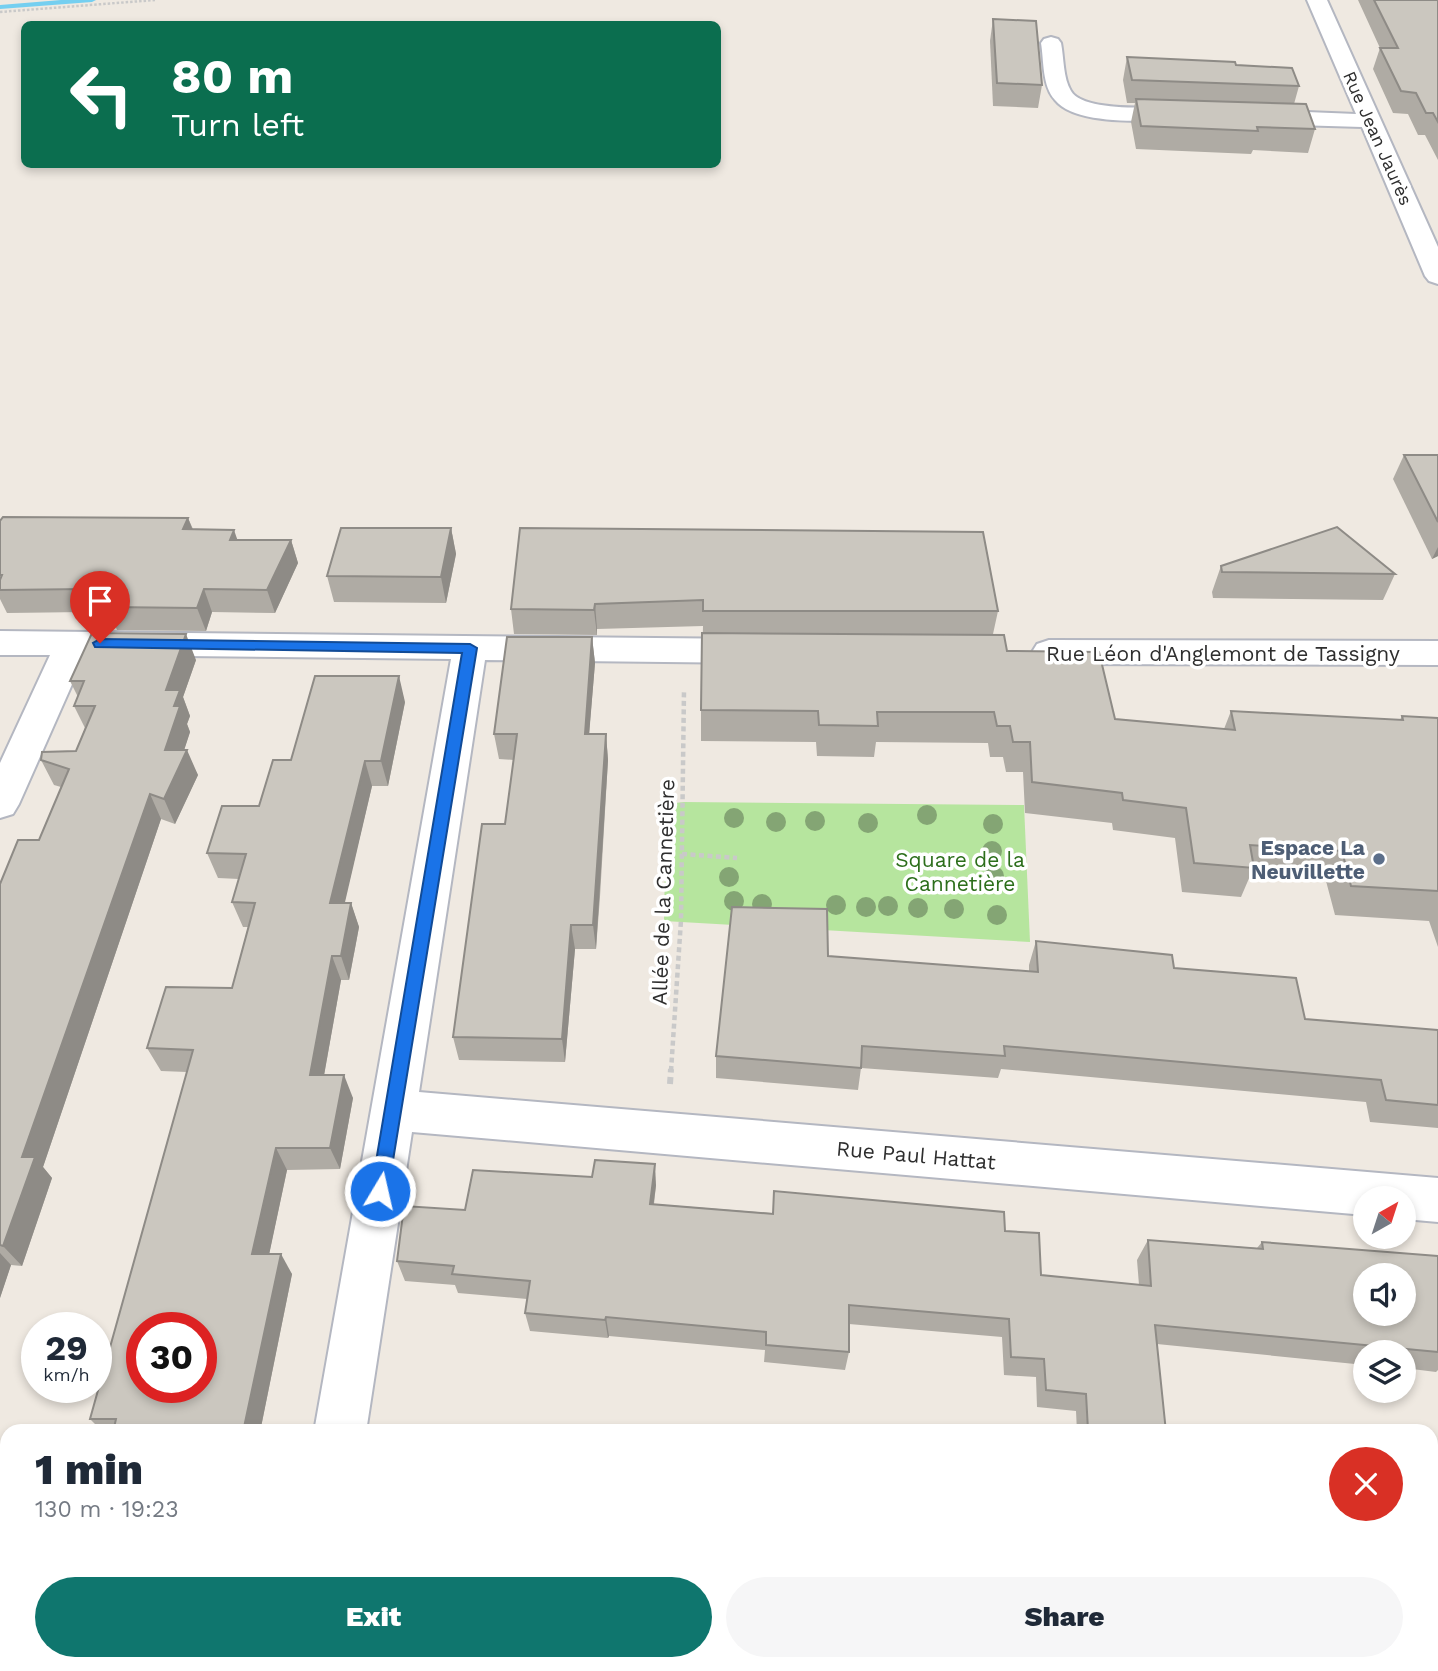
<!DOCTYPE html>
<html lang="en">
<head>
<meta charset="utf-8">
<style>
	:root { --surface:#fff; --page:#f6f6f7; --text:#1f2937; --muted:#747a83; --accent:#0f766e }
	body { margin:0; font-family:"Work Sans",sans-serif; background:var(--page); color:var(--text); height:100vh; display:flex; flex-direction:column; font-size:26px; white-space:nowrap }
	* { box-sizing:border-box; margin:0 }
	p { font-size:23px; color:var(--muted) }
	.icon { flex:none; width:38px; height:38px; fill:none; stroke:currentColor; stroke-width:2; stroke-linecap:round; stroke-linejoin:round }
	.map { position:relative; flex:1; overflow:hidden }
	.details { position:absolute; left:0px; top:1424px; width:1438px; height:247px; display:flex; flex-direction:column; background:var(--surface); border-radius:21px 21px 0 0; box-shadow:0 4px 10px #0003 }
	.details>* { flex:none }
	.top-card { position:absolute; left:21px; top:21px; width:700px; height:147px; border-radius:10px; box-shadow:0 4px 10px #0003; background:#0b6e4f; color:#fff; overflow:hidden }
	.needle { width:46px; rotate:39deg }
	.buttons { position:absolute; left:1353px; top:1186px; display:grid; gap:14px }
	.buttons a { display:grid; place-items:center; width:63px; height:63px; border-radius:50%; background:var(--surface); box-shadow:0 4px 10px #0003; font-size:35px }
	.speed { position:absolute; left:21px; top:1312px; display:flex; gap:14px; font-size:35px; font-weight:700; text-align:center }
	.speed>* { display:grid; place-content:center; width:91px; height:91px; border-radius:50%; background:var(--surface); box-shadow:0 4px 10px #0003; line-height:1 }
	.speed small { font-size:18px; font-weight:400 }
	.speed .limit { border:10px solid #d22; background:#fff; color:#111 }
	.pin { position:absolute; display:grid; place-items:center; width:60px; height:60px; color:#fff; margin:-72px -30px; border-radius:50% 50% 50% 0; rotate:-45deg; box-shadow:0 0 7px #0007 }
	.pin .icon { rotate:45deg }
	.me { position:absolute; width:77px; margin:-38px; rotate:9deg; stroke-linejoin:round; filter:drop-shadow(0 0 5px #0008) }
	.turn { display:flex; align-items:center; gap:24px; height:147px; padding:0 35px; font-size:32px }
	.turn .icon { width:91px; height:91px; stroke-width:2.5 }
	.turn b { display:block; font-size:49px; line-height:60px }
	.round { display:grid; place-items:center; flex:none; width:74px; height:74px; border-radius:37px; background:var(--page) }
	.overview { display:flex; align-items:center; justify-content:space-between; height:119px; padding:0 35px }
	h1 { font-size:42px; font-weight:800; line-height:52px }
	.action { display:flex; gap:14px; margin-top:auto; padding:14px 35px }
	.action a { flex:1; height:80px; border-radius:42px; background:var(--accent); color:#fff; font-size:28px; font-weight:800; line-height:80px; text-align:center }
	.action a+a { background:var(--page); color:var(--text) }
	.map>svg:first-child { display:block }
	.green { fill:#b6e59e }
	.pitch { fill:#c9ec9a }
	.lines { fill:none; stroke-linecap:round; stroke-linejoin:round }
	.stream { fill:#75cff0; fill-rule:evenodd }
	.street-casing { stroke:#b4b7c1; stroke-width:4 }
	.path-far2 { stroke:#c9c9c9; stroke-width:2.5; stroke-dasharray:2.5 2; stroke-linecap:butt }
	.path-far1 { stroke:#c9c9c9; stroke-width:4.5; stroke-dasharray:5 3.5; stroke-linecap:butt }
	.path { stroke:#c9c9c9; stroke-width:6; stroke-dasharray:7 4.5; stroke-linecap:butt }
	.street { fill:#fff; fill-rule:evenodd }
	.tree { fill:#84a574 }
	.wall { fill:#afaba4 }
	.shaded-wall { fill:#8e8b86 }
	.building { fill:#cbc7bf; stroke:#8e8b86; stroke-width:2; fill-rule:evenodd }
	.route { fill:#1a73e8; stroke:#114b97; stroke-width:2 }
	.service-dot { fill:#5c6f8a; stroke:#fff; stroke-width:2.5 }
	.labels { text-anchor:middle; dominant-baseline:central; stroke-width:7; stroke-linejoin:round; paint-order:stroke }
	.far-street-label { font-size:18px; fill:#2e2e2e; stroke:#fff }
	.street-label { font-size:21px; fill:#2e2e2e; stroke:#fff }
	.service-label { font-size:21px; font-weight:bold; fill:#4e5e75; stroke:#fff; text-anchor:end }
	.park-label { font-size:21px; fill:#2c6e1b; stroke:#fff }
</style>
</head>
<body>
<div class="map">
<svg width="1438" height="1671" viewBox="0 0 1438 1671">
	<rect width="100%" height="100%" fill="#efe9e1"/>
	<path class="green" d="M684,802L1024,805L1030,942L664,921L666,804Z"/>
	<path class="pitch" d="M408,1664H1284L1350,1671H407Z"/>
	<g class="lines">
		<path class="stream" d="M61,0H96L92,2L0,9V5Z"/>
		<g class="street-casing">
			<g id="street">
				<path d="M1307,0H1327L1438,247V284L1429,281L1425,276L1362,127L1260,124L1252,122L1249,117L1252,112L1260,110L1356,114Z"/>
				<path d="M1051,37L1058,39L1061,43C1064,58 1063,78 1071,91C1083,113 1162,107 1186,107L1194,109L1197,114L1194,119L1186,121C1154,120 1076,127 1055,100C1042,86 1044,61 1041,43L1044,39Z"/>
				<path d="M0,631L754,639L766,643L771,651L766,659L754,663L485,660L419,1092L1438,1178V1222L1404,1219V1199H1365V1215L412,1132L366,1432H314L451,659L85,655L19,804L13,814L0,818V763L50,655H0Z"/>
				<path d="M1049,640L1438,641V665L1049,664L1037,660L1032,652L1037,644Z"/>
				<path d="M272,1664H330L329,1671H271Z"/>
			</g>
		</g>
		<path class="path-far2" d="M0,12L155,0"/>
		<g class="path-far1">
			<path d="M682,854L737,858"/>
			<path d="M671,1071L681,920L684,690"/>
		</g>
		<path class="path" d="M670,1084L671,1069"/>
		<use href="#street" class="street"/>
	</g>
	<g class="tree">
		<circle cx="927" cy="815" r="10"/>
		<circle cx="734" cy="818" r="10"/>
		<circle cx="815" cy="821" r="10"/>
		<circle cx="776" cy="822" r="10"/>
		<circle cx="868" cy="823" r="10"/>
		<circle cx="993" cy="824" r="10"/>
		<circle cx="992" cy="851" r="10"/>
		<circle cx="994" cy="876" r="10"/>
		<circle cx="729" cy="877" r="10"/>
		<circle cx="734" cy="901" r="10"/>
		<circle cx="762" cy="904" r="10"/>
		<circle cx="836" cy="905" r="10"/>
		<circle cx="888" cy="906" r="10"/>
		<circle cx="866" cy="907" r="10"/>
		<circle cx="918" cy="908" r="10"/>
		<circle cx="954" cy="909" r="10"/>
		<circle cx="997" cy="915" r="10"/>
	</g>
	<g class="wall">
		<path d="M1358,0H1438V160L1425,135H1418L1408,114L1393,113L1373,69L1380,48Z"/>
		<path d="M993,19L1042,85L1038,108L993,106L990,41Z"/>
		<path d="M1127,57L1236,65L1299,86L1294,104L1315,129L1308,153L1253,150L1251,154L1136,149L1131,122L1135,103H1127L1123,80Z"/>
		<path d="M1404,455H1438V556L1432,559L1393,479Z"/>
		<path d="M188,518L193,529L238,540H291L298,563L275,613L212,612L206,631L117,630L114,623L90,622L85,612L7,613L0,599V521Z"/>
		<path d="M451,528L456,554L446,603L334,602L327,576Z"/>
		<path d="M520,528L998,611L993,634L1007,651L1115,719L1224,729L1231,711L1400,720L1402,716L1438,718V947L1429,921L1335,915L1326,881L1250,876L1241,897L1182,892L1175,838L1113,830L1112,823L1025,813L1023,772H1006L1003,757H990L988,743L876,742L874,757L817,756L816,742L701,741V710L703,626L597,629V635L514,634L511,609Z"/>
		<path d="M1221,566L1395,574L1383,600L1213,598L1212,592Z"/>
		<path d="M592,637L595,663L589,734H606L608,760L600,897L596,949H575L565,1062L459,1060L453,1037L505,824L514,760L499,759L494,734Z"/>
		<path d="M196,660L183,697L190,716L187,724L190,732L184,750L198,775L175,824L161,819L43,1167L52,1178L22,1266L11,1265L0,1298V884L39,840L61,787L54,785L41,760L76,751L85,728L74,706L78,697L70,681Z"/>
		<path d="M405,702L388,786H372L344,903H351L359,927L349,980H341L324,1075L353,1098L340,1169L287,1170L269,1254L292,1274L260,1432H103L90,1419L187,1072L161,1071L147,1048L232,988L248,927H243L232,902L239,879L218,878L207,853L259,806L291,760Z"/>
		<path d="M1036,941L1174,968L1305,1019L1438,1030V1128L1370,1122L1366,1102L1001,1069L998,1078L861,1068L858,1090L716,1078V1056L828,956L1029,971V965Z"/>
		<path d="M656,1185L654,1204L1005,1231L1041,1275L1139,1285L1137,1260L1148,1240L1257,1248L1262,1242L1438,1256V1370L1436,1372L1404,1368V1353H1365V1365L1157,1344L1166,1432H1077L1076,1411L1037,1407L1036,1377L1004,1375L1002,1337L849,1324V1352L845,1370L764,1362L765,1350L609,1336L608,1338L530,1331L525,1313L527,1299L458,1293L455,1285L405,1281L397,1261L465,1210Z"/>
	</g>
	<g class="shaded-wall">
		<path d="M188,518L197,541L183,529Z"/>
		<path d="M451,528L456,554L446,603L441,577Z"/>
		<path d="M234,530L242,553L230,540Z"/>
		<path d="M291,540L298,563L275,613L267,590Z"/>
		<path d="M1438,547V556L1432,559Z"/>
		<path d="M204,589L212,612L206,631L197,608Z"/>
		<path d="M595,604L597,629V635L594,610Z"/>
		<path d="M186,634L196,660L183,697L190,716L187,724L190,732L178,769L187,750L198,775L175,824L164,799L166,690Z"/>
		<path d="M592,637L595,663L587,760L585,734Z"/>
		<path d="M399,676L405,702L388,786L381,761Z"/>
		<path d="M606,734L608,760L596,949L593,925Z"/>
		<path d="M365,761L372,786L339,928L330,903Z"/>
		<path d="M150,794L161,819L43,1167L52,1178L22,1266L3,1246L22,1157Z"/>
		<path d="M351,903L359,927L349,980L341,956Z"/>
		<path d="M571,925L575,949L565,1062L562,1039Z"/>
		<path d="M332,956L341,980L320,1098L310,1075Z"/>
		<path d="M344,1075L353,1098L340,1169L330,1148Z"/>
		<path d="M276,1148L287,1170L265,1274L252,1254Z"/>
		<path d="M655,1164L656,1185L651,1224L650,1204Z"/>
		<path d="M0,1253L11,1265L0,1298Z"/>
		<path d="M281,1254L292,1274L260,1432H243Z"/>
		<path d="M606,1317L609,1336L608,1338L605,1320Z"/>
		<path d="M162,1664H182L181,1671H161Z"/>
	</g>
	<g class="building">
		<path d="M1374,0H1438V122L1433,113H1426L1416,93L1401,91L1380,48H1398Z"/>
		<path d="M993,19L1036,21L1042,85L997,83Z"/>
		<path d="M1127,57L1235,62L1236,65L1292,68L1299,86L1132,80Z"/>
		<path d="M1136,99L1306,104L1315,129L1257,127L1258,131L1141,126Z"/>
		<path d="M1404,455H1438V522Z"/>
		<path d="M3,517L188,518L183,529L234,530L230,540H291L267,590L204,589L197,608L108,607L111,600L80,599L85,589L0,590V580L2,575H0V521Z"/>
		<path d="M1337,527L1395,574L1222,572L1221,566Z"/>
		<path d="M341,528H451L441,577L327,576Z"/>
		<path d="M520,528L983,532L998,611H703V600L595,604L594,610L511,609Z"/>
		<path d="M92,633L186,634L166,690H180L174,706H180L165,750H187L164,799L150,794L22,1157H35L3,1246L0,1245V884L18,840H39L69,769L41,760L42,752L76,751L95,706H74L84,681H70Z"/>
		<path d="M702,633L1004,635L1007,651L1099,652L1115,719L1235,730L1231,711L1403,720L1402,716L1438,718V891L1351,886L1342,851L1250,845L1254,868L1194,863L1186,808L1123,800L1122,793L1032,782L1030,742H1013L1010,726H997L994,712H877L878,726L819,725L818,711L701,710Z"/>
		<path d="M507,637H592L585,734H606L593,925H571L562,1039L453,1037L482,824H505L517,734H494Z"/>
		<path d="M315,676H399L381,761H365L330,903H351L341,956H332L310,1075H344L330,1148H276L252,1254H281L243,1432H113L116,1419H90L193,1050L147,1048L166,987L232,988L255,903L232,902L246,854L207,853L222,806H259L273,760H291ZM142,1328H201V1388H142Z"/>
		<path d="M732,907L827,909L828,956L1038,972L1036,941L1172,955L1174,968L1296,978L1305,1019L1438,1030V1105L1386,1100L1381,1080L1004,1046L1005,1056L862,1046L861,1068L716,1056Z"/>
		<path d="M595,1160L655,1164L650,1204L773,1214L774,1191L1004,1212L1005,1231L1039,1233L1041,1275L1151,1286L1148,1240L1263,1249L1262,1242L1438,1256V1352L1155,1325L1166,1432H1092V1430H1088L1086,1394L1046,1390L1044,1359L1011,1357L1009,1319L849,1305V1352L766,1345V1332L606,1317L605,1320L525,1313L530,1281L452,1274L454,1266L397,1261L404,1206L465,1210L473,1170L592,1177ZM1365,1276H1404V1314H1365Z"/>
		<path d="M377,1430L397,1432H376Z"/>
		<path d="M20,1664H162L161,1671H18Z"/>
	</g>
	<path class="route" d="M100,639L470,644L477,648L387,1197L380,1200L374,1197L371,1191L462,653L95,647L93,643Z"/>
	<circle class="service-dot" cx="1379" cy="859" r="7"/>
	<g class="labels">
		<g class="far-street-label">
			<text transform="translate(1378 138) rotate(66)">Rue Jean Jaurès</text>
		</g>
		<g class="street-label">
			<text x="1223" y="653">Rue Léon d'Anglemont de Tassigny</text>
			<text transform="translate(663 892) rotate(-88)">Allée de la Cannetière</text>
			<text transform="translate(916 1155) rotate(5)">Rue Paul Hattat</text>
		</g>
		<g class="service-label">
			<text x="1365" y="847">Espace La<tspan x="1365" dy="24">Neuvillette</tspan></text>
		</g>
		<g class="park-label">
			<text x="960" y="859">Square de la<tspan x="960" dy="24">Cannetière</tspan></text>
		</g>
	</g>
</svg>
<div class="buttons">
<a><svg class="needle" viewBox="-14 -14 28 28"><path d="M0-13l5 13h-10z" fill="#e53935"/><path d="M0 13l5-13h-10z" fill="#747a83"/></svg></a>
<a><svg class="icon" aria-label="sound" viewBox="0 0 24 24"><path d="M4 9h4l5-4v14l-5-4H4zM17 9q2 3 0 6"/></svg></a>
<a><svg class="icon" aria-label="layers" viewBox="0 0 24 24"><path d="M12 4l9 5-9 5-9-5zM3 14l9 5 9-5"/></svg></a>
</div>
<div class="speed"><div>29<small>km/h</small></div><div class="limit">30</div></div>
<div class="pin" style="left:100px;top:643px;background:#d93025"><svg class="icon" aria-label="arrive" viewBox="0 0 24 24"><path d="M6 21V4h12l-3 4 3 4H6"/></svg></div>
<svg class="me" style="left:380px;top:1191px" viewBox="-20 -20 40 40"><circle r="17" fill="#1a73e8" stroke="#fff" stroke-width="3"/><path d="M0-11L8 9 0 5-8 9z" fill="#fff"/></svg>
<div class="top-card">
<div class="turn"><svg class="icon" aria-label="left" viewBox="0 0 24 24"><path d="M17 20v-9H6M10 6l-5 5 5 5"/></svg><div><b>80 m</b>Turn left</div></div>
</div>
<section class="details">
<div class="overview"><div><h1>1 min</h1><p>130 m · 19:23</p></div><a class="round" style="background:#d93025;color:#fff"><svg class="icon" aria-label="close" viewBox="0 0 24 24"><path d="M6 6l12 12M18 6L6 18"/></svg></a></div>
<div class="action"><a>Exit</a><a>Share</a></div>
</section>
</div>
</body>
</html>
